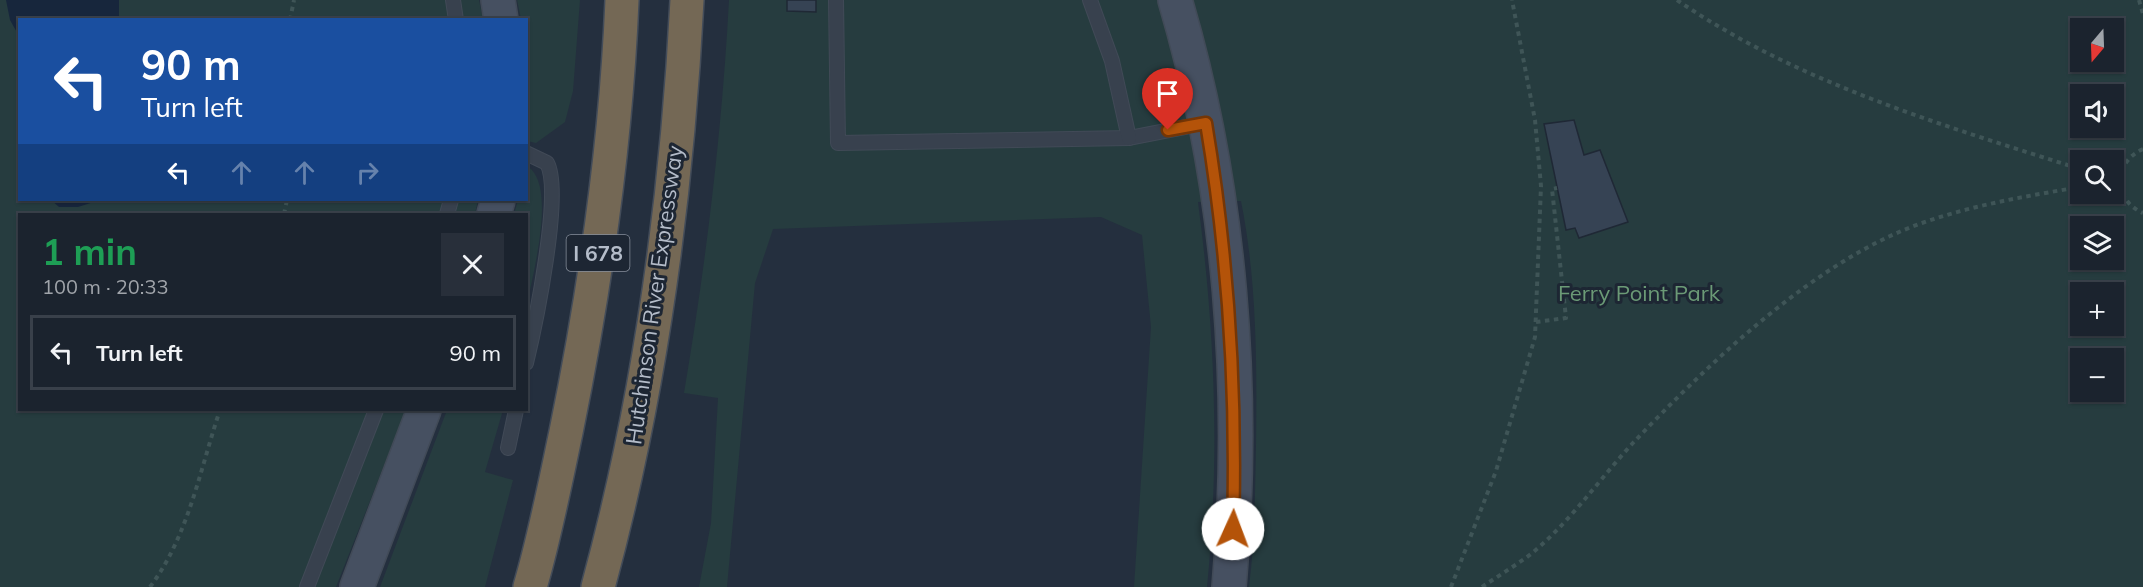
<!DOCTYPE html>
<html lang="en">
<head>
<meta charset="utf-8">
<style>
	:root { --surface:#1b232e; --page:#282f3a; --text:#f1f3f6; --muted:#a0a4aa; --line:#39404a }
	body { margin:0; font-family:Mulish,sans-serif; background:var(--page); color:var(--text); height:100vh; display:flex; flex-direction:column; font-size:22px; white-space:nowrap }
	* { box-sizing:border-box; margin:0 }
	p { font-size:20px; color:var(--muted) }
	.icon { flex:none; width:33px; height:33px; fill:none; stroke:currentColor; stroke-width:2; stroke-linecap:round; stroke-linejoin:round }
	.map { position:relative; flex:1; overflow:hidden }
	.details { position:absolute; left:18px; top:213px; width:510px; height:198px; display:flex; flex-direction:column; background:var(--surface); border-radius:0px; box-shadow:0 2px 4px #0004,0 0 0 2px var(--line) }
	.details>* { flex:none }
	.guide { position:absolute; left:18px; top:18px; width:510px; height:183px; border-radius:0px; box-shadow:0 2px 4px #0004,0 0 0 2px var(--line); background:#1a4fa0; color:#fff; overflow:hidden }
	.needle { width:39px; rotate:199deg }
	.tools { position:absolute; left:2070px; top:18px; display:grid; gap:12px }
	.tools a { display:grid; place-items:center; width:54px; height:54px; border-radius:0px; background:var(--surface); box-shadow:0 2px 4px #0004,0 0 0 2px var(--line); font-size:30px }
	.pin { position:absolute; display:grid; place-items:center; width:51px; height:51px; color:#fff; margin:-62px -26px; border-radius:50% 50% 50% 0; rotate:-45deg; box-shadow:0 0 6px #0007 }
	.pin .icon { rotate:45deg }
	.me { position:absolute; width:66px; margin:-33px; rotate:2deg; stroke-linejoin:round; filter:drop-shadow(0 0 4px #0008) }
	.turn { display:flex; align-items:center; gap:21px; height:126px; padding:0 24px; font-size:27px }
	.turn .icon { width:78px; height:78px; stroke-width:2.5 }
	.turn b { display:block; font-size:42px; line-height:51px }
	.lanes { display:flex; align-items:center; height:57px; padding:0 24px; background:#0003; justify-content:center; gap:30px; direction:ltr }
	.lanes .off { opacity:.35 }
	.round { display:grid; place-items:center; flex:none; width:63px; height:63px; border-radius:0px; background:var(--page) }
	.summary { display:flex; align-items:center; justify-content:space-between; height:102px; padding:0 24px }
	h1 { font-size:36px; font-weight:700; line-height:45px; color:#1e9e55 }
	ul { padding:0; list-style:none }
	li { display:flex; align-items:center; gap:18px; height:75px; margin:0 12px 9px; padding:0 12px; border:3px solid var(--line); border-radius:0px }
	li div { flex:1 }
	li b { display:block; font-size:22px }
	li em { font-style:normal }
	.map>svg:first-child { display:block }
	.green { fill:#263c3f; fill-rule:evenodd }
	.water { fill:#17263c }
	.building { fill:#364354; stroke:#1f2835; stroke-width:1.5 }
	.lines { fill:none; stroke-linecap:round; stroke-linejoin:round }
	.lane-casing { stroke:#414a57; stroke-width:16 }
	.secondary-casing { stroke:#414a57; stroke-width:36 }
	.highway-casing { stroke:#434c59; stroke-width:36 }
	.path { stroke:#3f5557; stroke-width:4; stroke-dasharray:4.5 4.5; stroke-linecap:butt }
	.lane { stroke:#38414e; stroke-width:14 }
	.secondary { stroke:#465061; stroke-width:33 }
	.highway { stroke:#746855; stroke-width:33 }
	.route-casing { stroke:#753606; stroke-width:15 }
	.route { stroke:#b45309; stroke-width:10 }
	.labels { text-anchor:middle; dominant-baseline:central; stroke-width:6; stroke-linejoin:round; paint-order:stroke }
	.shield { fill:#1d2633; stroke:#878f9c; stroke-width:1.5 }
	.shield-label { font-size:21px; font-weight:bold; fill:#b4bcc9 }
	.park-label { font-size:22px; fill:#6b9a76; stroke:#1d2633 }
	.street-label { font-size:22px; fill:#b4bcc9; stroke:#1d2633 }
</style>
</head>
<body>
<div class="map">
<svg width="2143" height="587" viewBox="0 0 2143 587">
	<rect width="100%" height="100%" fill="#242f3e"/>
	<g class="green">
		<path d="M0,0H479L483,19L20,20V200H478L475,214H20V410H406L336,587H0Z"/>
		<path d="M517,0H580L573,91L565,122L536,143L527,141L526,20L521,19Z"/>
		<path d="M729,0H2143V587H1249C1255,540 1255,493 1256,446C1257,365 1257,281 1241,201L1198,202C1215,330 1220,458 1207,587H1134L1151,327L1142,235L1101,217L773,229L755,283L727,587H699L711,523L718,398L684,393C706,263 722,132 729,0ZM2080,28H2114V62H2080ZM2080,94H2114V128H2080ZM2080,160H2114V194H2080ZM2080,226H2114V260H2080ZM2080,292H2114V326H2080ZM2080,358H2114V392H2080Z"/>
		<path d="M527,166C558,185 532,275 527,306L526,214H514L518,200H526Z"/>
		<path d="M447,410H503L485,472L513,480L485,587H380Z"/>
	</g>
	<g class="water">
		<path d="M6,0H119V19L20,20L19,36L10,20Z"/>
		<path d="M51,200H100L78,207H59Z"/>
	</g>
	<g class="building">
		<path d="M787,0H816V12L787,11Z"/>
		<path d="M1574,120L1584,155L1600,150L1628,222L1579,238L1575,228L1566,230L1544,124Z"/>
	</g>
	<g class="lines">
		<g class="lane-casing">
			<g id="lane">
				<path d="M453,0L456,20"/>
				<path d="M836,0L838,143L1129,138L1206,123"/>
				<path d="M1090,0L1112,61L1129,138"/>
				<path d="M526,153L547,163C563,192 535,326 526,363"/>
				<path d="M447,214L451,200"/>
				<path d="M508,448L516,410"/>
				<path d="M307,587L376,410"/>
			</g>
		</g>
		<g class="secondary-casing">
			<g id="secondary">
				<path d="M498,0L501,20"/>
				<path d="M1175,0C1231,189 1246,391 1229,587"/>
				<path d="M494,214L498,200"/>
				<path d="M357,587L424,410"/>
			</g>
		</g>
		<g class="highway-casing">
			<g id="highway">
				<path d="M530,587C545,536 555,484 566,432C595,290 616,145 622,0"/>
				<path d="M598,587C650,396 677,198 687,0"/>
			</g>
		</g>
		<g class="path">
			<path d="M1677,0C1798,83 1942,125 2080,169"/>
			<path d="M2139,0L2143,14"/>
			<path d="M290,20L294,0"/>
			<path d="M2143,149C2112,163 2113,200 2143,213"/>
			<path d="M284,214L287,200"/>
			<path d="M1536,322L1566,318L1552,189L1557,188"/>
			<path d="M150,587C189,535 200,469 220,410"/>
			<path d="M1451,587L1496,471L1535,337L1541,186L1535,120L1512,0"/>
			<path d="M1482,587C1498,576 1515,566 1531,554C1569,523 1599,480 1632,444C1709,363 1816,260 1922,223C1973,205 2027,196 2080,187"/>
		</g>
		<use href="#lane" class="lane"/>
		<use href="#secondary" class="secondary"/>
		<use href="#highway" class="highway"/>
	</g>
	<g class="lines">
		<g class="route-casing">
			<path id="route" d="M1168,130L1206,123C1229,260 1237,390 1233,529"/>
		</g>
		<use href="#route" class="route"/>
	</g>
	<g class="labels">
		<rect class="shield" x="566.5" y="235" width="63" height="36" rx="4.5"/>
		<g class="shield-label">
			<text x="598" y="253">I 678</text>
		</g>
		<g class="park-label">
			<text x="1639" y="293">Ferry Point Park</text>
		</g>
		<g class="street-label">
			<text transform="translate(654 295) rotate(-82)">Hutchinson River Expressway</text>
		</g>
	</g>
</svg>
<div class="tools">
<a><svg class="needle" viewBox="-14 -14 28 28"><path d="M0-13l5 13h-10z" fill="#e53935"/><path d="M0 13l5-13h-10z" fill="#a0a4aa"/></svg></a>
<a><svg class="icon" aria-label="sound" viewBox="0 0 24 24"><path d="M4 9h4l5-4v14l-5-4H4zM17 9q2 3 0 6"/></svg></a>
<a><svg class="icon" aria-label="search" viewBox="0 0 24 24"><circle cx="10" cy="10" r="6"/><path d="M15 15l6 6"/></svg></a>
<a><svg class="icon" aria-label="layers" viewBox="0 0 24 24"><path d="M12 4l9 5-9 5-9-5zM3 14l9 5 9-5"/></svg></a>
<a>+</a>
<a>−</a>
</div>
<div class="pin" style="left:1168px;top:130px;background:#d93025"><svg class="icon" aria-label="arrive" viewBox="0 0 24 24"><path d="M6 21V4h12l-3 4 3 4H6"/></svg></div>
<svg class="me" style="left:1233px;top:529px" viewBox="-20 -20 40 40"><circle r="19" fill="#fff"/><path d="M0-13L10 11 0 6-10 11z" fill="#b45309"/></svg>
<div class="guide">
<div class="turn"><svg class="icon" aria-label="left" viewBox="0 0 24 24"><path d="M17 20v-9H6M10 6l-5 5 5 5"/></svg><div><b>90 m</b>Turn left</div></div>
<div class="lanes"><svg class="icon" aria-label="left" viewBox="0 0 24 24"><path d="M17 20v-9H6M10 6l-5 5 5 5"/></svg><svg class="icon off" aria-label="ahead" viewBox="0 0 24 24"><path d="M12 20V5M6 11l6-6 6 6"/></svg><svg class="icon off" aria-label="ahead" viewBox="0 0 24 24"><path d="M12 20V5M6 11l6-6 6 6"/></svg><svg class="icon off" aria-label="right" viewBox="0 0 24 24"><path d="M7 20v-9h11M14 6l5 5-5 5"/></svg></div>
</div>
<section class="details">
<div class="summary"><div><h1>1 min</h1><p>100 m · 20:33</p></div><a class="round"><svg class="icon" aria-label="close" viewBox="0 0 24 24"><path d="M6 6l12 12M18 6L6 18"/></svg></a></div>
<ul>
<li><svg class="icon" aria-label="left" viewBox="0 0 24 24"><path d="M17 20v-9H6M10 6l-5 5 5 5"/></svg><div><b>Turn left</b></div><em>90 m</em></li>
</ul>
</section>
</div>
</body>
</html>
